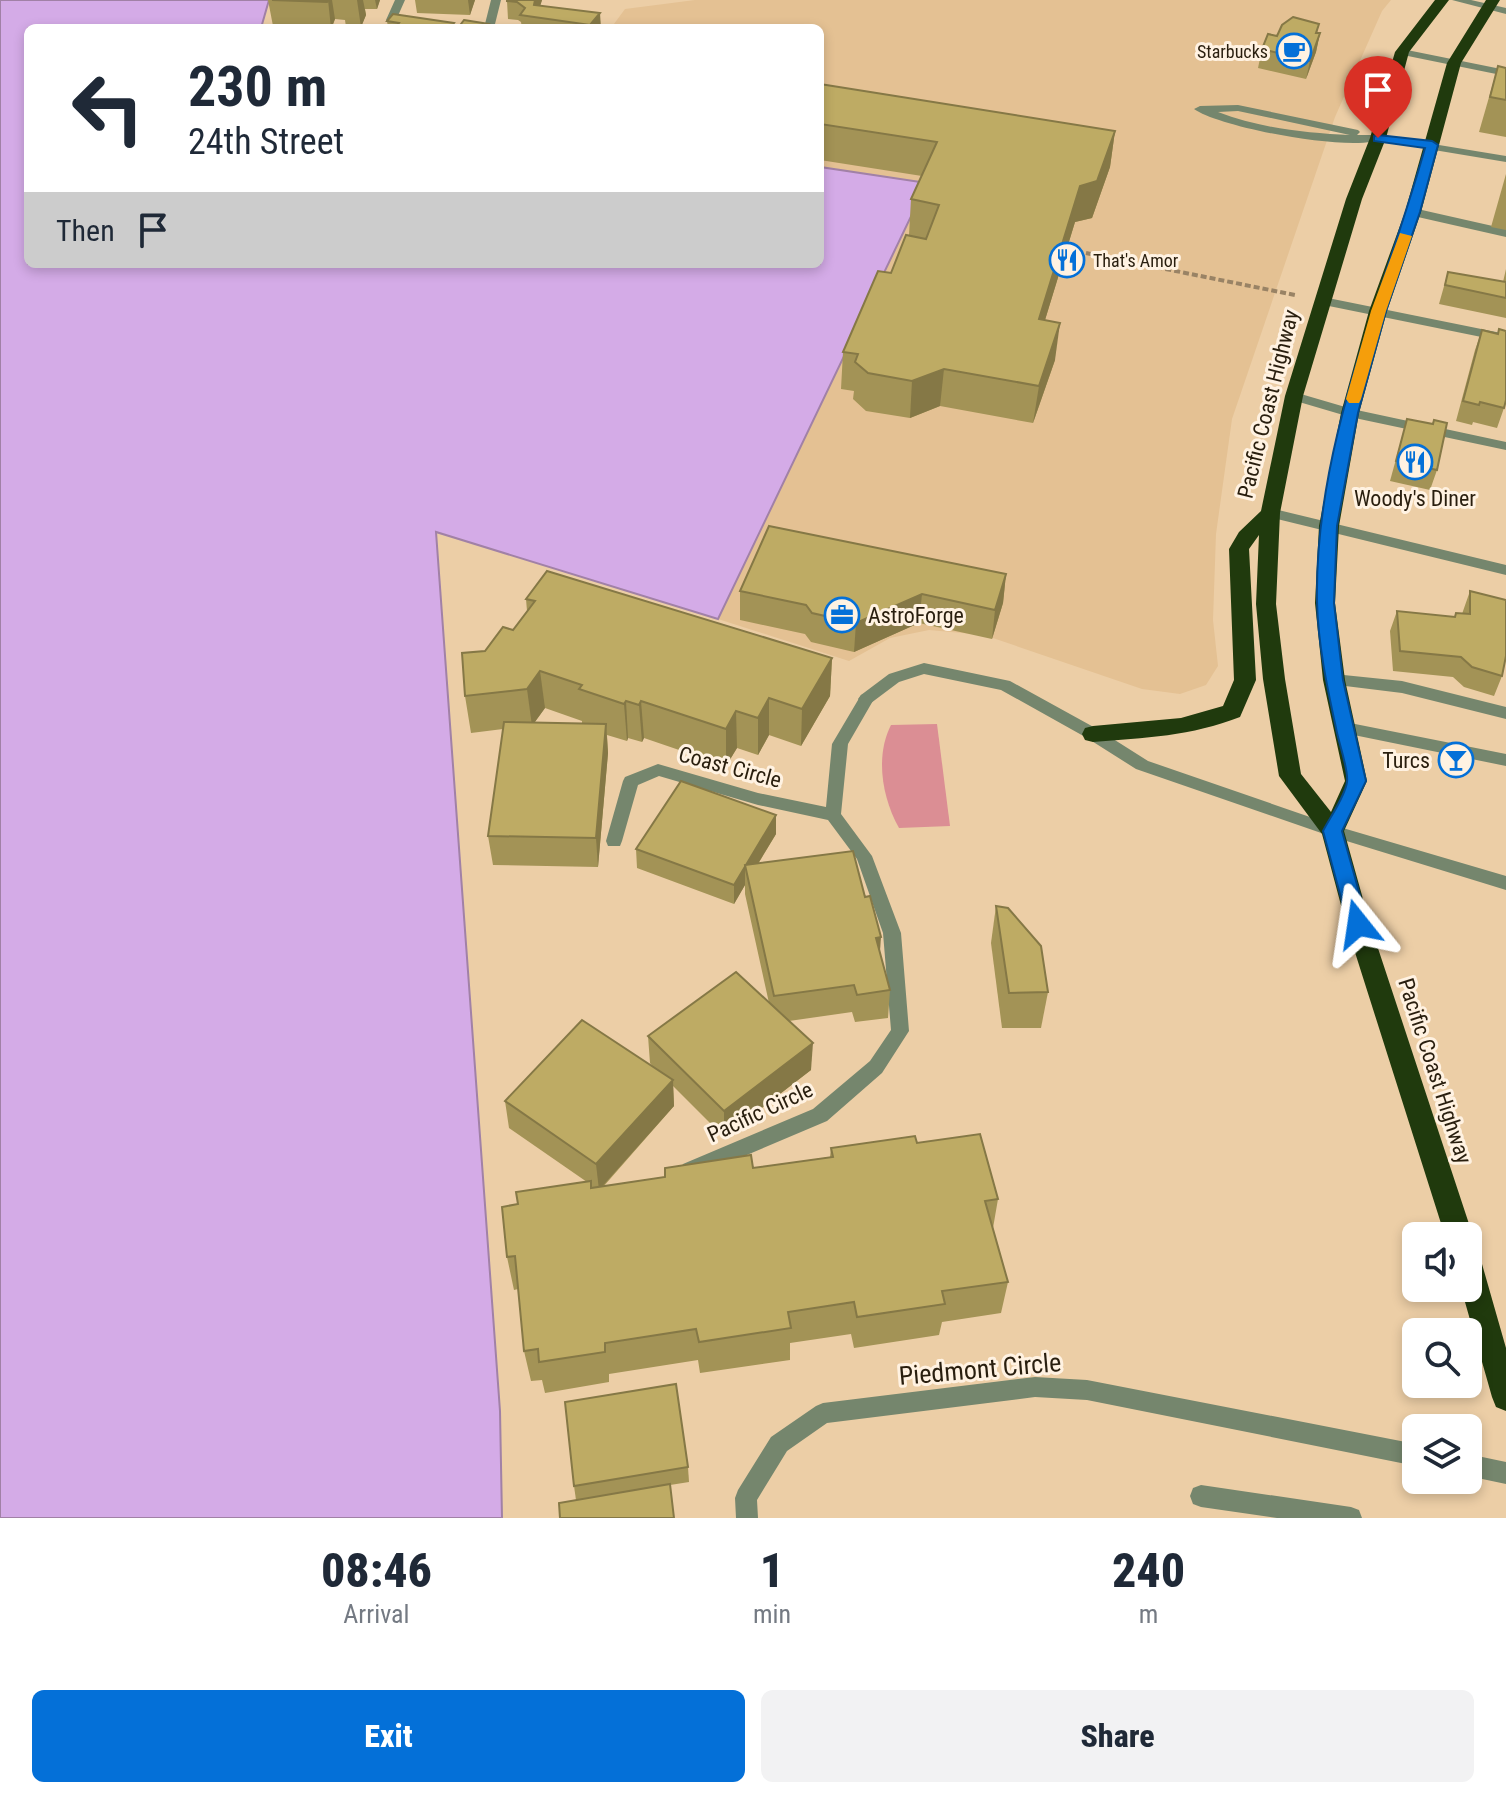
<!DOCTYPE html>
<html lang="en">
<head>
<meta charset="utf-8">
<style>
	:root { --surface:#fff; --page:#f2f2f3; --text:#1f2937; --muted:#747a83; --accent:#0470d8 }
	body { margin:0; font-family:"Roboto Condensed",sans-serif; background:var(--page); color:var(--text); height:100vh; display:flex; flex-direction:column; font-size:30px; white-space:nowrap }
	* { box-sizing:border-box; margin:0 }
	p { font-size:26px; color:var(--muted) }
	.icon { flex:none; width:44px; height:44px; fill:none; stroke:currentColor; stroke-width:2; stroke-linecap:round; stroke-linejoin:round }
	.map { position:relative; height:1518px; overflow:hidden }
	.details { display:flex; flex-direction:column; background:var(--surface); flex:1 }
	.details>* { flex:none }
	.guide { position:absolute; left:24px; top:24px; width:800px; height:244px; border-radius:12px; box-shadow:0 4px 12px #0003; background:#fff; color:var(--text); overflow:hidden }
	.fabs { position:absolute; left:1402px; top:1222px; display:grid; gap:16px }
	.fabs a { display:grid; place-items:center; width:80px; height:80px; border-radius:12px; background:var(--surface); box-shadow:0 4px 12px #0003; font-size:40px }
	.pin { position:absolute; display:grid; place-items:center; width:68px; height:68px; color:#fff; margin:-82px -34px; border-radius:50% 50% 50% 0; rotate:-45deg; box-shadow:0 0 8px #0007 }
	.pin .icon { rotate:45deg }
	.me { position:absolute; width:88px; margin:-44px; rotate:345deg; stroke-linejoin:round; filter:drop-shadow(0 0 6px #0008) }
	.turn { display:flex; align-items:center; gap:28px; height:168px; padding:0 32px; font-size:36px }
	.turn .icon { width:104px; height:104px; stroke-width:2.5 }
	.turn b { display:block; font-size:56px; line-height:68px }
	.then { display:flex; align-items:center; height:76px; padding:0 32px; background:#0003; gap:16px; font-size:30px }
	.eta { display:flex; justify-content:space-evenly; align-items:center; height:136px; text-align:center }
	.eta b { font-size:48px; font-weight:800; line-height:56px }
	.cta { display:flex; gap:16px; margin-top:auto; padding:16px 32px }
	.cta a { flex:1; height:92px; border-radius:12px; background:var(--accent); color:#fff; font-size:32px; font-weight:800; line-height:92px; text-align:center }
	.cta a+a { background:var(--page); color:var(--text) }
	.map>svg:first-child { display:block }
	.built { fill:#e4c193 }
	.green { fill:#db8e94 }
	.water { fill:#d4abe7; stroke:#a181a6; stroke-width:2 }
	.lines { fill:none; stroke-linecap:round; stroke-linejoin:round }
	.path { stroke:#998365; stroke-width:4; stroke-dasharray:6 3; stroke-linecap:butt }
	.service { fill:#75866d; fill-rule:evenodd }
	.minor { fill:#75866d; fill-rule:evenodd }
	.tertiary { fill:#75866d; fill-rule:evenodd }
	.trunk { fill:#203a0d; fill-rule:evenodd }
	.wall { fill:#a39356; fill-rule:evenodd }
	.shaded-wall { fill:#857846 }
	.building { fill:#beab64; stroke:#857846; stroke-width:2 }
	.route { fill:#0470d8; stroke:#03498c; stroke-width:2 }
	.slow { fill:#f59e0b }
	.labels { text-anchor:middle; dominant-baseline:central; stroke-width:6; stroke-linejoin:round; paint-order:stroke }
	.far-poi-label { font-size:18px; fill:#291e0e; stroke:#fff2e2; text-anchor:end }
	.street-label { font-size:22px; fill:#291e0e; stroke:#fff2e2 }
	.poi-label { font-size:22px; fill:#291e0e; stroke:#fff2e2 }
	.near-street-label { font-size:26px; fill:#291e0e; stroke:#fff2e2 }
</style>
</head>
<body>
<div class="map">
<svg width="1506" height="1518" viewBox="0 0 1506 1518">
	<rect width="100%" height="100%" fill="#eccea6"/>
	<path class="built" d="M695,0H1391L1382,11L1335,117L1232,419L1216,534L1213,620L1218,666L1206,685L1180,694L1142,689L984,635L929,630L890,638L849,661L718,619L927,183L820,167V28H611L625,9Z"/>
	<path class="green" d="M937,724L950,826L899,828C882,798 875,756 891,725Z"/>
	<path class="water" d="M0,0H269L261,28H28V264H820V167L927,183L718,619L436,532L500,1411L502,1518H0Z"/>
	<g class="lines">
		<path class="path" d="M1086,253L1295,295"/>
		<g class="service">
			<path d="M1402,49L1506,70V76L1398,54L1397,52Z"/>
			<path d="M1238,105L1358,130L1360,132L1357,135H1378L1384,138C1359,154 1220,128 1194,109L1200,106ZM1238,111L1350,135C1305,133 1260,128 1218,112Z"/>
			<path d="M1413,208L1506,229V237L1409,215L1407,212Z"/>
			<path d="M1294,392L1352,409L1506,442V450L1350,417L1289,399L1287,396Z"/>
			<path d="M1334,674L1402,681L1506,707V719L1402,693L1329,684L1326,680L1329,676Z"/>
			<path d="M1345,722L1506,754V766L1339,732L1337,728L1339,724Z"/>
			<path d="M1201,1485L1351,1507L1359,1510L1362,1518H1277L1201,1507L1193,1504L1190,1496L1193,1488Z"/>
		</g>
		<g class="minor">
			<path d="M395,0H405L397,18L444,25L449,28H423L387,22L386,20Z"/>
			<path d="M491,0H501L494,28H484Z"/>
			<path d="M1452,0H1471L1506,8V14Z"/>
			<path d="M1378,135L1506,156V162L1374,140V136Z"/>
			<path d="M1323,297L1506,334V342L1319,304V298Z"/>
			<path d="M1270,508L1506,565V575L1265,516L1263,513L1265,510Z"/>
			<path d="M866,693L874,699L848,744L841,814L872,856L901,933L909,1031L882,1073L827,1121L697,1176L690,1179L683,1176L680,1170L683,1164L813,1109L870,1061L891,1030L883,933L857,859L828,820L758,805L659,776L638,785L622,841L620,846H608L606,841L623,781L625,777L658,764L758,793L826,807L832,744L861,695Z"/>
			<path d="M1035,1377L1087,1380L1416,1444V1466L1087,1400L1035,1397L827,1423L787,1451L757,1500L758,1518H736L735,1498L738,1490L771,1437L816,1406L823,1403Z"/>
			<path d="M1468,1454L1506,1462V1484L1468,1476Z"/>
		</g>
		<path class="tertiary" d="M924,663L1010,681L1099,730L1148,761L1336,826L1506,876V890L1327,835L1136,769L1087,738L1001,690L924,674L899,682L871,703H861L858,699L861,695L889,674Z"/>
		<g class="trunk">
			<path d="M1435,0H1449L1409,52L1386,138L1362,199L1303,396L1280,513L1276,604L1285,679L1301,774L1331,812L1345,781L1323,680L1315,603L1319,526L1341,413L1369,311L1405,212L1447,63L1486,0H1500L1461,63L1421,212L1387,311L1359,413L1339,526L1335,603L1345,680L1367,781L1344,831L1370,924L1473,1236L1468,1245V1236H1445L1346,924L1322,834L1279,776L1263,679L1256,604L1259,535L1249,549L1256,680L1240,717C1192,736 1144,738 1093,742L1085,740L1082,734L1085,728L1093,726L1181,718L1223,706L1234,680L1229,549L1239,532L1261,511L1285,396L1346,199L1370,138L1395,52Z"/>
			<path d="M1468,1251L1478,1255L1482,1264L1506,1348V1411L1496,1407L1492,1397L1461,1288H1468Z"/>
		</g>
	</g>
	<g class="wall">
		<path d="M268,0H380L377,9H365L366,15L361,27H346L345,20L335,19L332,28L273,26Z"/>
		<path d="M415,0H475L470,15L417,13Z"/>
		<path d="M542,0L540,5L601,28H522L521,22L518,20L508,19L507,1Z"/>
		<path d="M387,21L454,28H388Z"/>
		<path d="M1319,24L1317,33H1320L1316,52L1306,79L1258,68L1262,49L1277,36Z"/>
		<path d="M1498,66L1506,68V137L1479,132Z"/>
		<path d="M820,84L1115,131L1110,167L1092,218L1075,222L1045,320L1055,360L1033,423L940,406L910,418L866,411L853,399L854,391L841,389L843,352L891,273L909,235L911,199L922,176L820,160Z"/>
		<path d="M1506,174V230L1491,227Z"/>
		<path d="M1506,269V318L1439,304L1448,272L1503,282Z"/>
		<path d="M1499,329L1504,408L1497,428L1473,422L1472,425L1456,421L1475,350L1482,330L1498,334Z"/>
		<path d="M1407,419L1437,470L1430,490L1390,481Z"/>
		<path d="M1006,574L1003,603L992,639L919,623L854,652L811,642L805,634L740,620V591Z"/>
		<path d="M1470,591L1502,676L1494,696L1464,687L1453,677L1393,671L1390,631L1397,611L1455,617L1456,613L1462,614Z"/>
		<path d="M526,599L832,658L830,696L801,746L769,735L758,755L737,748L726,766L644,738L642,742L628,738L627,741L607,735L608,753L598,867L493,865L488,836L503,729L471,733L465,696L527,611ZM545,708L582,721V724L534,723Z"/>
		<path d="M776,815V834L758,864L880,953L890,990L888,1018L855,1022L852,1012L789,1021L811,1070L724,1137L673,1086L674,1106L603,1187L753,1168L830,1157L831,1148L917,1143L998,1199L993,1228L1008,1282L1001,1313L942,1322L939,1335L854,1348L851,1334L790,1343V1360L700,1373L698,1360L609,1374V1382L545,1393L542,1380L531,1381L524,1351L518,1289L514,1290L507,1257L518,1204L587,1182L509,1128L505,1101L654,1068L650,1063L648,1036L769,1003L745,894V885L734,904L637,868L636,849Z"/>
		<path d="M996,906L1048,992L1041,1028H1002L991,943Z"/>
		<path d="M688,1467L689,1482L576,1500L574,1486Z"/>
	</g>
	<g class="shaded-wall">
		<path d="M328,0H332L335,19L331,28Z"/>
		<path d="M357,0H363L366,15L361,27Z"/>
		<path d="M375,0H380L377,9Z"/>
		<path d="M468,0H475L470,15Z"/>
		<path d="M535,0H542L537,17L534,5Z"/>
		<path d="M600,13L601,28H590V25Z"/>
		<path d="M1320,33L1316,52L1306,79L1310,61Z"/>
		<path d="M1115,131L1110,167L1092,218L1075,222L1034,356L1039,319L1080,186Z"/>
		<path d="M1060,323L1055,360L1033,423L1039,386Z"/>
		<path d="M944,369L940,406L910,418L912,381Z"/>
		<path d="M1006,574L1003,603L992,639L995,610Z"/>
		<path d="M922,594L919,623L854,652L856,623Z"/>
		<path d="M832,658L830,696L801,746L802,709Z"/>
		<path d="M540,671L545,708L532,726L527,689Z"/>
		<path d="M769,698V735L758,755V718Z"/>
		<path d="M626,701L628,738L627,741L624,704Z"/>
		<path d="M641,701L644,738L642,742L639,705Z"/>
		<path d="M736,711L737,748L726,766V729Z"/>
		<path d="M606,724L608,753L598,867L596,838Z"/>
		<path d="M776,815V834L748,880L745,866Z"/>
		<path d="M745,866V885L734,904V885Z"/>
		<path d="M881,937L879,965L876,938Z"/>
		<path d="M813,1043L811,1070L724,1137V1111Z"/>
		<path d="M673,1080L674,1106L599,1190L596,1164Z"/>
	</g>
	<g class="building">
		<path d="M272,0H328L327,2Z"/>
		<path d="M507,0H535L534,5L600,13L590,25L520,15L525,8L517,2L507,1Z"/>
		<path d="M393,14L454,23L450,28H395L399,23L387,21Z"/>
		<path d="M1293,17L1319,24L1316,33H1320L1310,61L1262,49L1268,34L1277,36L1282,25Z"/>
		<path d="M464,20L489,24L486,28H458Z"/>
		<path d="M1498,66L1506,68V100L1490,97Z"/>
		<path d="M820,84L1115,131L1097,181L1080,186L1039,319L1060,323L1039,386L944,369L912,381L868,373L855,362L858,354L843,352L878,271L891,273L906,235L926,239L939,205L911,199L937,142L820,124Z"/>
		<path d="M1448,272L1506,282V298L1445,285Z"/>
		<path d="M1499,329L1506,331V400L1504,408L1480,402L1479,405L1463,401L1482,330L1498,334Z"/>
		<path d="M1407,419L1433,424L1434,420L1447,423L1437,470L1396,461Z"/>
		<path d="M769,526L1006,574L995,610L922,594L856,623L812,613L806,605L740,591Z"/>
		<path d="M547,571L832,658L802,709L769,698L758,718L736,711L726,729L641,701L639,705L626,701L624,704L579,689L582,685L540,671L527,689L465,696L462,653L485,651L503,627L513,630L535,601L526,599Z"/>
		<path d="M1470,591L1506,600V656L1502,676L1472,667L1461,657L1400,651L1397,611L1455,617L1456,613L1470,614Z"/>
		<path d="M504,722L606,724L596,838L488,836Z"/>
		<path d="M681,781L776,815L734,885L636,849Z"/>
		<path d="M853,851L865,897L870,896L881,937L876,938L890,990L857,995L854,985L774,996L745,865Z"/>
		<path d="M996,906L1008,908L1041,946L1048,992L1009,993Z"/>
		<path d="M736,972L813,1043L724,1111L648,1036Z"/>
		<path d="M582,1020L673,1080L596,1164L505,1101Z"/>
		<path d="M980,1134L998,1199L985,1201L1008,1282L942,1291L945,1304L857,1317L854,1302L788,1312L791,1328L699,1342L696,1329L605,1343V1352L539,1362L538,1349L524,1351L515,1256L507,1257L502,1207L518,1204L516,1192L591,1181V1188L665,1177V1168L751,1155L753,1168L833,1157L831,1148L915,1136L917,1143Z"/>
		<path d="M676,1384L688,1467L574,1486L565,1402Z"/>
		<path d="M670,1484L674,1518H560L559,1503Z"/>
	</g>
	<path class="route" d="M1378,135L1432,141L1438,145L1420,212L1386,311L1358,413L1337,526L1334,603L1343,680L1366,781L1342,831L1368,924L1365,930H1351L1348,924L1323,831C1330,817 1345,797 1347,782C1349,770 1338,741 1336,728C1327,687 1318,644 1317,602C1314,444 1383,297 1425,148L1374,141V136Z"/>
	<path class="slow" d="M1400,233L1412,236L1386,311L1361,399L1359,403H1349L1346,399L1371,311Z"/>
	<defs>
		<g id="cafe-ring" transform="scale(1.8)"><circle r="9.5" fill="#fff2e2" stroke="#0470d8" stroke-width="1.5"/><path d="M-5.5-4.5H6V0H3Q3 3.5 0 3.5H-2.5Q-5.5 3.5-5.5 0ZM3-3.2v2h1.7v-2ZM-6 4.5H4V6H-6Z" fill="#0470d8"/></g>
		<g id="restaurant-ring" transform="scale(1.8)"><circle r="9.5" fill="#fff2e2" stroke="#0470d8" stroke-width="1.5"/><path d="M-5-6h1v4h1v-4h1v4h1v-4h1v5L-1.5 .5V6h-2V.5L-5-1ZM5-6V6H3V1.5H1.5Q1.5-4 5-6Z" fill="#0470d8"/></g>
		<g id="office-ring" transform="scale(1.8)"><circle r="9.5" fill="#fff2e2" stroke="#0470d8" stroke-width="1.5"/><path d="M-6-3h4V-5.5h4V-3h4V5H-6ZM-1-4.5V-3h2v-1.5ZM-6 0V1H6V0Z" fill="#0470d8"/></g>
		<g id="bar-ring" transform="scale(1.8)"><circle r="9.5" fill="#fff2e2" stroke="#0470d8" stroke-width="1.5"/><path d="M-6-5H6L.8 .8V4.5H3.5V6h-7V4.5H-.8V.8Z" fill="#0470d8"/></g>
	</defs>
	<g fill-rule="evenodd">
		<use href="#cafe-ring" x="1294" y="51"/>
		<use href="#restaurant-ring" x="1067" y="260"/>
		<use href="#restaurant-ring" x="1415" y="462"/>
		<use href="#office-ring" x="842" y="615"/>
		<use href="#bar-ring" x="1456" y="760"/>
	</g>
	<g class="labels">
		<g class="far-poi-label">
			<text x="1268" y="51">Starbucks</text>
			<text x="1093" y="260" text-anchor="start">That's Amor</text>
		</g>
		<g class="street-label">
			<text transform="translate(1268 404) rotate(-76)">Pacific Coast Highway</text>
			<text transform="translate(730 767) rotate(15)">Coast Circle</text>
			<text transform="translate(1435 1071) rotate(72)">Pacific Coast Highway</text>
			<text transform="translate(760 1112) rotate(-25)">Pacific Circle</text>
		</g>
		<g class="poi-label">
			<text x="1415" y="498">Woody's Diner</text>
			<text x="868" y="615" text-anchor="start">AstroForge</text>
			<text x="1430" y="760" text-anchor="end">Turcs</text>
		</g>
		<g class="near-street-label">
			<text transform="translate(980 1369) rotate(-5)">Piedmont Circle</text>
		</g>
	</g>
</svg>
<div class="fabs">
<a><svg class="icon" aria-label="sound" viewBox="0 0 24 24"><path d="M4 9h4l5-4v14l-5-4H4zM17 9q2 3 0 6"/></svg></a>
<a><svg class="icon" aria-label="search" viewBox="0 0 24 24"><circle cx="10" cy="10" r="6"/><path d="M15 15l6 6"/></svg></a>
<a><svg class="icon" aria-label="layers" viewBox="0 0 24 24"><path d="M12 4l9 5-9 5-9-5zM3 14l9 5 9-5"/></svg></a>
</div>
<div class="pin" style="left:1378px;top:138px;background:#d93025"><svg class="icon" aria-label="arrive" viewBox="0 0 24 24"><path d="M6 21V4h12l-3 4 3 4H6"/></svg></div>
<svg class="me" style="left:1358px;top:924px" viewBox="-20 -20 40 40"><path d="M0-17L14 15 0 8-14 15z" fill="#0470d8" stroke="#fff" stroke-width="4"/></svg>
<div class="guide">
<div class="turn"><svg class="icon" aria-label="left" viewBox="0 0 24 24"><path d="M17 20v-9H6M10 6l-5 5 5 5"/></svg><div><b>230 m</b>24th Street</div></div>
<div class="then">Then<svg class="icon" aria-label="arrive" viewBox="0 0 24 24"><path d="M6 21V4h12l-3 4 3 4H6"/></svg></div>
</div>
</div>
<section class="details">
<div class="eta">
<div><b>08:46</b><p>Arrival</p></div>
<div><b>1</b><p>min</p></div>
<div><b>240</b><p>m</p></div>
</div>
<div class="cta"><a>Exit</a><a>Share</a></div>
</section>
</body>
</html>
